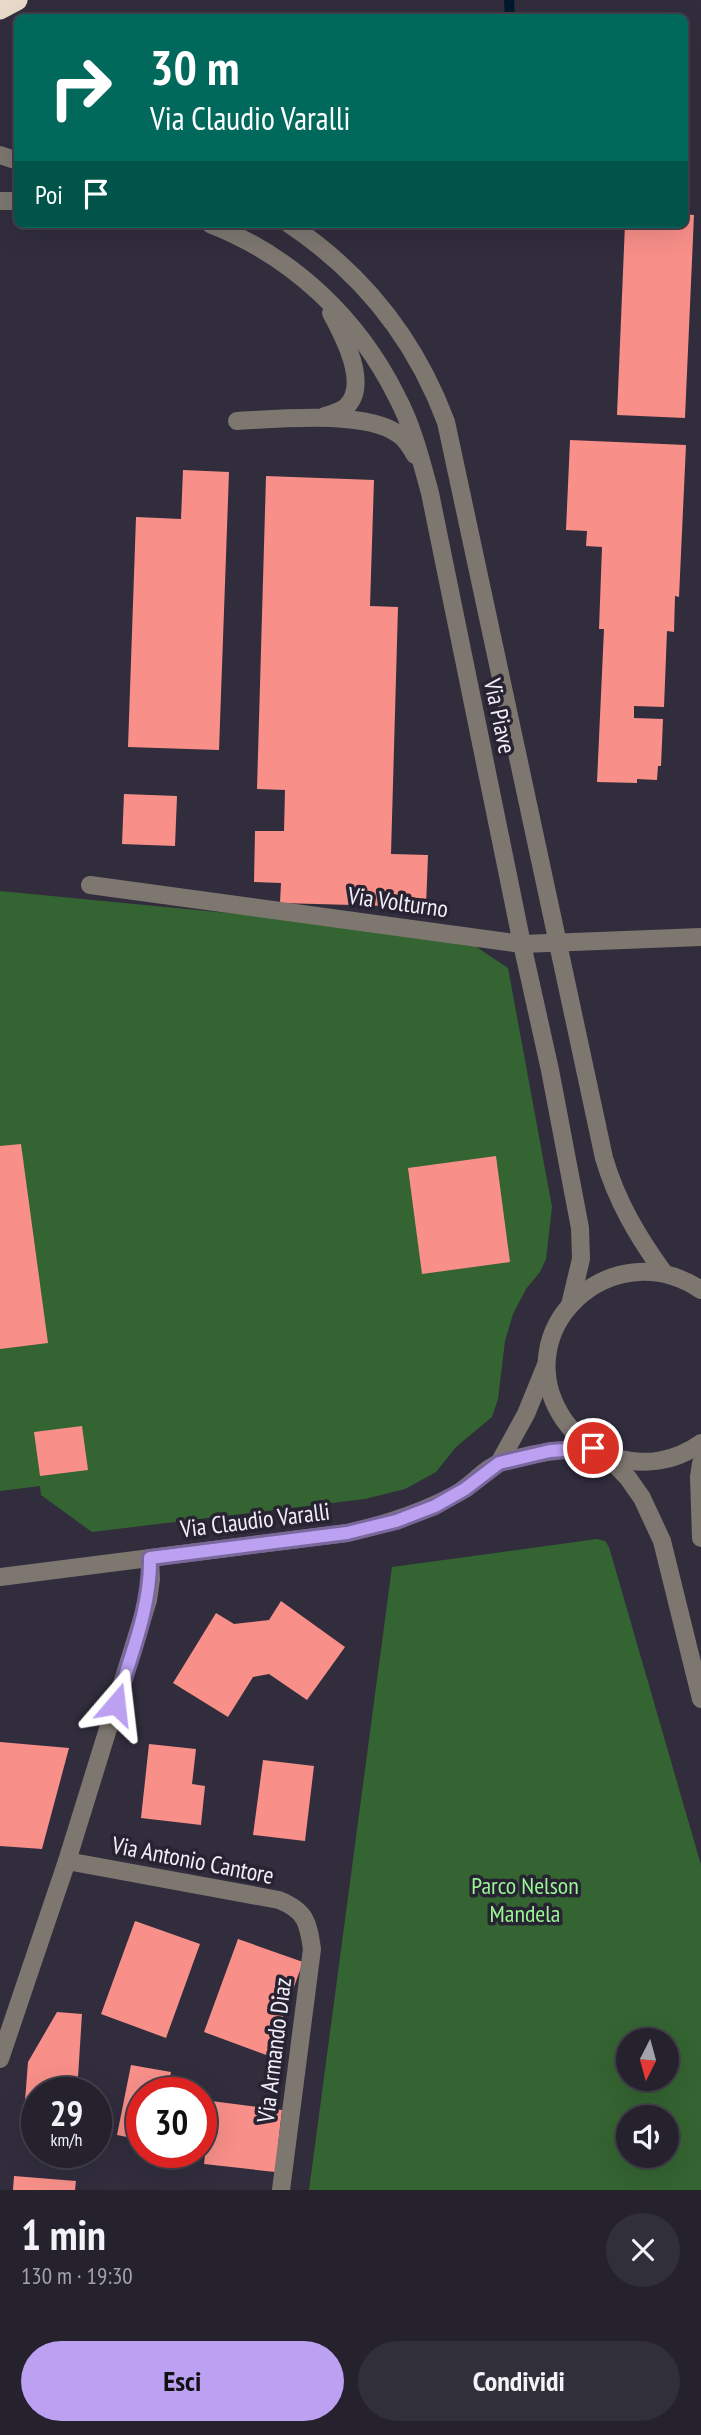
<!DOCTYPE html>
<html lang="it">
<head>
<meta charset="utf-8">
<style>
	:root { --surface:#25222e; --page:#312f3a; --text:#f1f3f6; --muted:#a3a4aa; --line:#423f4a; --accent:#bca0f2 }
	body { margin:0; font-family:"PT Sans Narrow",sans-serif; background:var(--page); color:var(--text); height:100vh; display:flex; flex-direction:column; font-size:26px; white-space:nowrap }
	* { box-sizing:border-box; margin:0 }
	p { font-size:23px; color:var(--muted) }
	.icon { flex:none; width:38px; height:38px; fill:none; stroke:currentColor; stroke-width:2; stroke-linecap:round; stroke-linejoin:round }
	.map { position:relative; height:2190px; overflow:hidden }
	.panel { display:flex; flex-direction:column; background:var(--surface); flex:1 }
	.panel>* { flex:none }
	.guide { position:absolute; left:14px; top:14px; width:674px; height:214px; border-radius:10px; box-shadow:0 7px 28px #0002,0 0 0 2px var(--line); background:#00695c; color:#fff; overflow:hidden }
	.needle { width:46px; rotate:186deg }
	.controls { position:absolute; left:616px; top:2028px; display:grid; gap:14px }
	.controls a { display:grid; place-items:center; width:63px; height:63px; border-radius:50%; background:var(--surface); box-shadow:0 7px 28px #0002,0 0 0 2px var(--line); font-size:35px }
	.speed { position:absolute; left:21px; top:2077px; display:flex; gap:14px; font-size:35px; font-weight:700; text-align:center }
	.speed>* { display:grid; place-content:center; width:91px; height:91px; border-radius:50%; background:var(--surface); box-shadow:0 7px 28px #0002,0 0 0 2px var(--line); line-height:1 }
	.speed small { font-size:18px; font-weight:400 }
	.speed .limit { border:10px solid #d22; background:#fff; color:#111 }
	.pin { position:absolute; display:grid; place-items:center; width:60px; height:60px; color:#fff; margin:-30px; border:4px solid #fff; border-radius:50%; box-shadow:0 2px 7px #0007 }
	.me { position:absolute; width:77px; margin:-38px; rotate:17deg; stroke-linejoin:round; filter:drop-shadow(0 0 5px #0008) }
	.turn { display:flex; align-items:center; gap:24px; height:147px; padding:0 21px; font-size:32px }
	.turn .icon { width:91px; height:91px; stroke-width:2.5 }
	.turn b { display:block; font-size:49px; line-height:60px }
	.then { display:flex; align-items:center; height:66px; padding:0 21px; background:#0003; gap:14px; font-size:26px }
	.round { display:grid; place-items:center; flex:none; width:74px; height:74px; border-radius:37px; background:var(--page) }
	.overview { display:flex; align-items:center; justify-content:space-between; height:119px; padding:0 21px }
	h1 { font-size:42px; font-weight:600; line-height:52px }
	.primary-button { display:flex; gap:14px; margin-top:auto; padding:14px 21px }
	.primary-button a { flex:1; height:80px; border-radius:42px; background:var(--accent); color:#111; font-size:28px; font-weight:600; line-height:80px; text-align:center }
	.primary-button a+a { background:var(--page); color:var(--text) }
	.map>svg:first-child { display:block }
	.green { fill:#346431; fill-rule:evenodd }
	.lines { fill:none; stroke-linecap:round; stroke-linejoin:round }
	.stream { stroke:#00192d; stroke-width:10 }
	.building { fill:#f88f89 }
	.minor { stroke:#7d7770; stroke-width:18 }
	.highway { stroke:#e9d9c8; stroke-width:21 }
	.route-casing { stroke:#7a689d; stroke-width:18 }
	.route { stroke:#bca0f2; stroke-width:12 }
	.labels { text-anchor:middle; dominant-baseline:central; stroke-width:7; stroke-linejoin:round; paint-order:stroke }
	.street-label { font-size:24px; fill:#f1eef9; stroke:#272332 }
	.park-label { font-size:24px; fill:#99f693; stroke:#272332 }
</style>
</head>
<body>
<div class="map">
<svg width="701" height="2190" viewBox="0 0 701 2190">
	<rect width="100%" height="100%" fill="#312d3d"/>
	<g class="green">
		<path d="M0,891L321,922L472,944L508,968L552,1207L546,1259L540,1272L526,1289L513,1314L505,1341L498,1399L492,1417L456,1447L436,1472L405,1489L365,1499L92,1532L41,1495L40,1486L0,1491Z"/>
		<path d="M597,1539L605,1541L609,1547L701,1865V2190H309L392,1567ZM667,2040V2079H628V2040ZM628,2118H667V2156H628Z"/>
	</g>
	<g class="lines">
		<path class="stream" d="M509,0L510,18"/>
	</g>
	<g class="building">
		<path d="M684,214L694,215L685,418L617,415L625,224H684Z"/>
		<path d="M570,440L686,445L679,597L675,596L674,632L667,631L664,707L634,706V718L663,719L661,766H658L657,780L637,779V783L597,782L604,629H599L602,547L586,546L587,531L566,530Z"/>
		<path d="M183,470L229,472L219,750L128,747L136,517L181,519Z"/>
		<path d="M266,476L374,480L370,606L398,607L391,854L428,855L426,907L280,903L281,883L254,882L255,831H284L285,790L257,789Z"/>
		<path d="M124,794L177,796L175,846L122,844Z"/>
		<path d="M21,1144L48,1343L0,1349V1146Z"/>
		<path d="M496,1156L510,1262L422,1274L408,1168Z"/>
		<path d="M82,1426L88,1470L40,1476L34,1432Z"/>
		<path d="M281,1601L345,1647L307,1700L269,1674L253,1677L228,1717L173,1683L216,1613L234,1624L269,1620Z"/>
		<path d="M0,1742L69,1748L42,1849L0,1846Z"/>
		<path d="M149,1744L196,1749L192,1784L205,1786L201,1825L141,1818Z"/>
		<path d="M263,1760L314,1766L305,1841L253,1835Z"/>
		<path d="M135,1921L200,1944L166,2038L101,2014Z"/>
		<path d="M238,1939L303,1962L269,2056L204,2032Z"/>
		<path d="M57,2012L82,2014L77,2093H37V2115L24,2114L28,2062Z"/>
		<path d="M131,2065L171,2072L167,2093H142V2140L117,2135Z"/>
		<path d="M211,2101L282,2110L275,2172L204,2164Z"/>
		<path d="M14,2176L76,2181L75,2190H13Z"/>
	</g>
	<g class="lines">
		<g class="minor">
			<path d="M0,155L18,161"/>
			<path d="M0,201H18"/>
			<path d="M210,224C292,256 358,318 397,397C413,427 421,460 430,493L522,944L550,1070L580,1228L581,1259L570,1305"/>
			<path d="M289,224C364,274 415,339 446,422L604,1158C617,1202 638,1237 664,1273"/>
			<path d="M325,416C332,414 341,411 346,407C370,385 343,335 331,313"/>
			<path d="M237,421C277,419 365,410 398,434C405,438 411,448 415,455"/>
			<path d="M90,885L522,944L701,937"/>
			<path d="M701,1290C611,1230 504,1331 564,1420C577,1438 594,1450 615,1457C644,1467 676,1461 701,1443"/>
			<path d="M608,1457L628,1478L642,1498L662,1541L701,1699"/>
			<path d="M499,1463L526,1414L546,1365"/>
			<path d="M701,1463L699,1477L701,1538"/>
			<path d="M0,1577L347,1533C387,1524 422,1513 458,1493C473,1484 486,1467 502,1462C532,1453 562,1449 593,1448"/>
			<path d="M67,1861L279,1900C306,1911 308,1922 312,1949L281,2190"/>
			<path d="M0,2059L67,1861L148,1600L151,1579L150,1558"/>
		</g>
		<path class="highway" d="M0,9L17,0"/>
	</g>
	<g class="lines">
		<g class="route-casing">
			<path id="route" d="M116,1704C130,1657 151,1608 150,1558L347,1533L396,1521L435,1506L465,1489L499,1463L550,1451L593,1448"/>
		</g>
		<use href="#route" class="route"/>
	</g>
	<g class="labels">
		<g class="street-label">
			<text transform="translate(500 716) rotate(78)">Via Piave</text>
			<text transform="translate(398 902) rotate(8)">Via Volturno</text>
			<text transform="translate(255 1520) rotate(-7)">Via Claudio Varalli</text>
			<text transform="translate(193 1860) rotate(11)">Via Antonio Cantore</text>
			<text transform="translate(274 2050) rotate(-83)">Via Armando Diaz</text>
		</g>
		<g class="park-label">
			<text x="525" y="1885">Parco Nelson<tspan x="525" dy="28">Mandela</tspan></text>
		</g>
	</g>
</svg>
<div class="controls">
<a><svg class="needle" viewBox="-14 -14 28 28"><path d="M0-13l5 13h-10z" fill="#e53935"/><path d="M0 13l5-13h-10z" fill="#a3a4aa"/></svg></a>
<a><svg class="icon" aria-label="sound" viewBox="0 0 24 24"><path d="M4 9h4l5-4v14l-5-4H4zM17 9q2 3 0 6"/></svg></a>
</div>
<div class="speed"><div>29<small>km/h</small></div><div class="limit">30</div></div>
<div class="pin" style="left:593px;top:1448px;background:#d93025"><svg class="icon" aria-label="arrive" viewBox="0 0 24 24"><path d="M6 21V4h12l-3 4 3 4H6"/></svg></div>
<svg class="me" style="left:116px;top:1704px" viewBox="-20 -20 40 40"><path d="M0-17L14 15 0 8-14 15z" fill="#bca0f2" stroke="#fff" stroke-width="4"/></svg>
<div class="guide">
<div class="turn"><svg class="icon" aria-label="right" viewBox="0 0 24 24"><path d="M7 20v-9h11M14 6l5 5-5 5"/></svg><div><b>30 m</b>Via Claudio Varalli</div></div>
<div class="then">Poi<svg class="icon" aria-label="arrive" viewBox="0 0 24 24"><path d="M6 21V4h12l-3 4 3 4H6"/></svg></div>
</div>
</div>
<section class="panel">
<div class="overview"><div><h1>1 min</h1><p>130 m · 19:30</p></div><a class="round"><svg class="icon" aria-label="close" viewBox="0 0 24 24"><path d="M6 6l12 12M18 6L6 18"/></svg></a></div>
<div class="primary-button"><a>Esci</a><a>Condividi</a></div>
</section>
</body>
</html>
